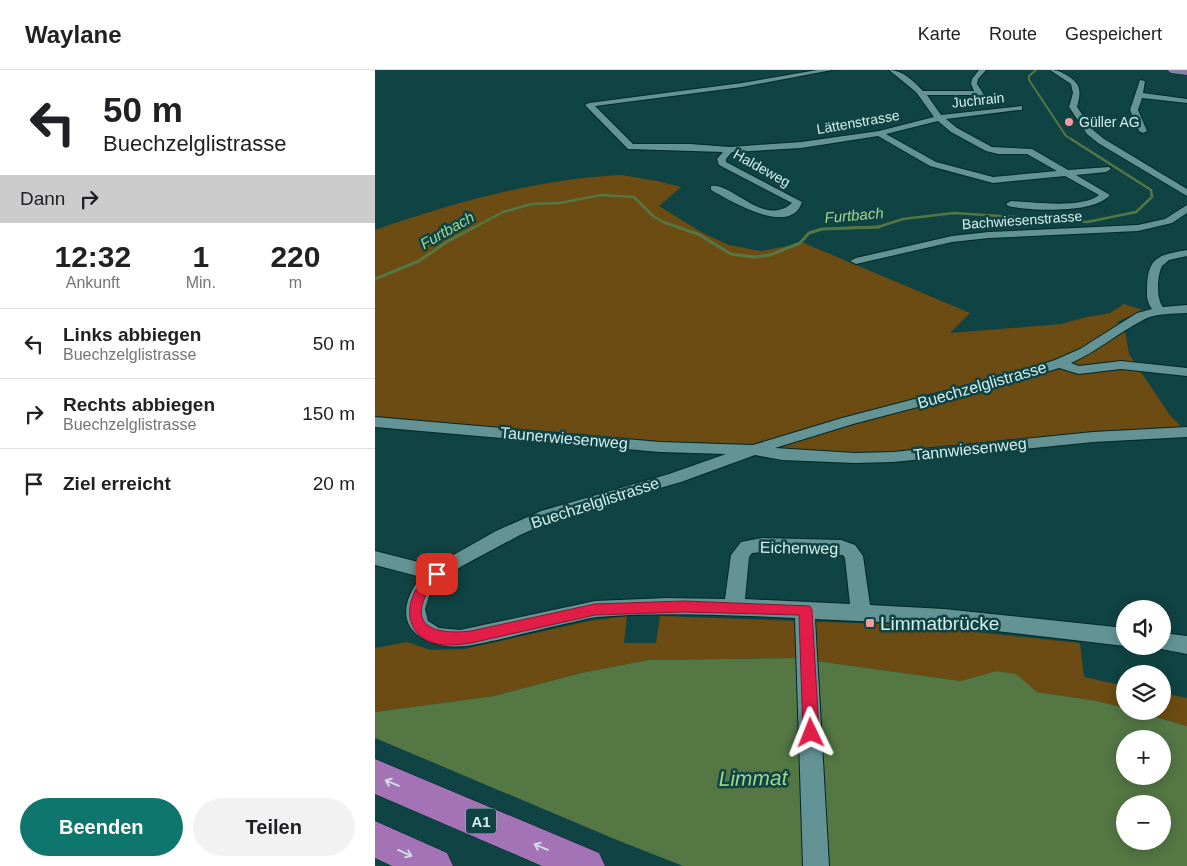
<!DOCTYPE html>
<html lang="de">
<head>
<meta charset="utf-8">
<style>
	:root { --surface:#fff; --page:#f2f2f2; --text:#202124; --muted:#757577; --line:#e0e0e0; --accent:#0f766e }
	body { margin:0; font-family:Helvetica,sans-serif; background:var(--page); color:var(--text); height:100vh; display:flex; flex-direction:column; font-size:19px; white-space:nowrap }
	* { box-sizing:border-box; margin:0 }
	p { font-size:16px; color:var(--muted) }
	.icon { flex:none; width:28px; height:28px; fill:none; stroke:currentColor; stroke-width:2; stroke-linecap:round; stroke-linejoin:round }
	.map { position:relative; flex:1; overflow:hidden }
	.sheet { display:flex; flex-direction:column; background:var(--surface); width:375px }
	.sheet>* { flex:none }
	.guide { background:#fff; color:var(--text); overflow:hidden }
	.buttons { position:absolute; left:741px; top:530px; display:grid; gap:10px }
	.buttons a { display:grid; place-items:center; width:55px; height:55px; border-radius:50%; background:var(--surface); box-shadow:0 2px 12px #0003; font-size:25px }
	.pin { position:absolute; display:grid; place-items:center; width:42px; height:42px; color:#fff; margin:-21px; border-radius:10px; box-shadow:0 2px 8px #0006 }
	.me { position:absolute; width:55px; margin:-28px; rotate:358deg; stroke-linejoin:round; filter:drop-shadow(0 0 4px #0008) }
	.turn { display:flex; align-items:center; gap:18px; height:105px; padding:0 20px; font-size:22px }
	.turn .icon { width:65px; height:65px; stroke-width:2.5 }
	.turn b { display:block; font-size:35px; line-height:42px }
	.then { display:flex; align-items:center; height:48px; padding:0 20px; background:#0003; gap:10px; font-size:19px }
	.eta { display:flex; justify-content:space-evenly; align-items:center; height:85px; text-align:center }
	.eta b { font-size:30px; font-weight:600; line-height:35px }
	.action { display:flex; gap:10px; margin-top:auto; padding:10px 20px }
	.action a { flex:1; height:58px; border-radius:30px; background:var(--accent); color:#fff; font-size:20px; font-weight:600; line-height:58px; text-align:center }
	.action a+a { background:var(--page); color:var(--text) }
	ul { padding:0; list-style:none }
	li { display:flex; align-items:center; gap:15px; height:70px; padding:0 20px; border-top:1px solid var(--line) }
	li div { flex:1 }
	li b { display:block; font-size:19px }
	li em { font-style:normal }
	header { display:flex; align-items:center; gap:30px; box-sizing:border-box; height:70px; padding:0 25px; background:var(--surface); border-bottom:1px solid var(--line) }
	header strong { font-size:24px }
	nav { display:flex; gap:28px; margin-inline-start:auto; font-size:18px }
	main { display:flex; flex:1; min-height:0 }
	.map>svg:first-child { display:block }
	.green { fill:#6c4c12 }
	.water { fill:#547744; fill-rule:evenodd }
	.pier { fill:#104343 }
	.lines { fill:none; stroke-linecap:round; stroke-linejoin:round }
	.stream-far2 { stroke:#547744; stroke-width:2 }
	.stream-far1 { stroke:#547744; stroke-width:2.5 }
	.stream { stroke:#547744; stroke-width:3 }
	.minor-casing { stroke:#012728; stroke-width:2 }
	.major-casing { stroke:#012728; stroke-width:1 }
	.highway-casing { stroke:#012728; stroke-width:1 }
	.minor { fill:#639394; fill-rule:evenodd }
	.major { fill:#8980a8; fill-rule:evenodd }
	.highway { fill:#a373b5; fill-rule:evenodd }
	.oneway { stroke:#cedbe5 }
	.route { fill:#e11d48; stroke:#92132f }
	.poi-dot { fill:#f49b9f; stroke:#104343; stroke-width:2 }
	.labels { text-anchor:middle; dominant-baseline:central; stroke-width:5; stroke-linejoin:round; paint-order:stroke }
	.far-street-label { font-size:14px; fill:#d5eded; stroke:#104343 }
	.far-poi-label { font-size:14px; fill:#d5eded; stroke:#104343; text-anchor:start }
	.far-water-label { font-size:15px; font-style:italic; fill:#a2d68b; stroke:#104343 }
	.shield { fill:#104343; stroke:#9ababa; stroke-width:1 }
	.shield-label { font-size:15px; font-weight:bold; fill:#d5eded }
	.street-label { font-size:16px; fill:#d5eded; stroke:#104343 }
	.near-poi-label { font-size:19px; fill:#d5eded; stroke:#104343; text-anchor:start }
	.near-water-label { font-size:21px; font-style:italic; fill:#a2d68b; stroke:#104343 }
</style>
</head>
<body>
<header>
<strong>Waylane</strong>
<nav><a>Karte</a><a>Route</a><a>Gespeichert</a></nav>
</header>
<main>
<section class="sheet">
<div class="guide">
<div class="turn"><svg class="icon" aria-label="left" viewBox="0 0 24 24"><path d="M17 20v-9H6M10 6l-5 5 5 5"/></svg><div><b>50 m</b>Buechzelglistrasse</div></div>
<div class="then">Dann<svg class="icon" aria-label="right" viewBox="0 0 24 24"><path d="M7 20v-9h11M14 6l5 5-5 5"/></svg></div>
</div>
<div class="eta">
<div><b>12:32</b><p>Ankunft</p></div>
<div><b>1</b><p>Min.</p></div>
<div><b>220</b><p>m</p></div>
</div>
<ul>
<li><svg class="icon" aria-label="left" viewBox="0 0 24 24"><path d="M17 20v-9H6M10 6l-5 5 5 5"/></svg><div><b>Links abbiegen</b><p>Buechzelglistrasse</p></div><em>50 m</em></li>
<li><svg class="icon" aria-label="right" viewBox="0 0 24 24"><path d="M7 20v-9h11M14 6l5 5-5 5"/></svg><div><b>Rechts abbiegen</b><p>Buechzelglistrasse</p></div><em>150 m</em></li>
<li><svg class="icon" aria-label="arrive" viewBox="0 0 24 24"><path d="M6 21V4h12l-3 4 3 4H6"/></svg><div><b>Ziel erreicht</b></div><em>20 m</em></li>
</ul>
<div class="action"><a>Beenden</a><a>Teilen</a></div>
</section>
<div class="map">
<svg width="812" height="796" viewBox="0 0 812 796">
	<rect width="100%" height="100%" fill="#104343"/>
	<g class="green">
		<path d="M247,105L282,111L306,117L284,136L326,162L354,175L386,181L429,173L595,243L575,263L686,254L712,247L735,243L749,234L768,240L742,252L750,261L754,284L794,344L811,362L480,388L0,352V160C80,132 162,109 247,105Z"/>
		<path d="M252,546L249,573H281L285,546L535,555L705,573L709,607L750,616V638L722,631L662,622L640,604L621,601L586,611L420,588L273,590L206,603L119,626L0,642V578L32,572L56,580L90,579L214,551Z"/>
		<path d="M788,623L812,628V656L760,641H788Z"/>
	</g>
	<path class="water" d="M420,588L586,611L621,601L641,604L662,622L722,631L750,638V641H760L812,656V796H0V642L119,626L206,603L273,590ZM750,669H788V706H750ZM750,734H788V771H750Z"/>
	<path class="pier" d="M0,668L242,770L308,796H0Z"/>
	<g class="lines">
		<path class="stream-far2" d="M661,0L654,6V10L691,66L698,70"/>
		<g class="stream-far1">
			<path d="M98,158L128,142L157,134L185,133L226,125L259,127L278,146L288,152L306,158"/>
			<path d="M473,158L503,157L528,149L579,143L712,152L761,142L777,127L776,120L696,69"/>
		</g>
		<g class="stream">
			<path d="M302,157L323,164L356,184L379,187L395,185L425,173L434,163L447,159L504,157"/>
			<path d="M0,209L44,191L73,171L100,157"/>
		</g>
		<g class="minor-casing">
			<g id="minor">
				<path d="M442,0H457L367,17L220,36L258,74H315L355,77L426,72L504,61L559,47L541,22L514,0C528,0 538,11 548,21H599L596,14L597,9L604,0H611L603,9L602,14L613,31L612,33H606L602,25H552L566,45L647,36V40H644L571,49L582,58L617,77L657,79L693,100L734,97L736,99L731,102L701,105L735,125C719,144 656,141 633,136L631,134L636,131C657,132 707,139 724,125L690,106L618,113L555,96L503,66L426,78L357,82L351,89V92L427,132C416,168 354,130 336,120V116C357,112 389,158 417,133L344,95L342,89L348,82L253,79L210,35L214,33L367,13ZM563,51L576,62L611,81L623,84H652L682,101L618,107L561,92L511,64Z"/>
				<path d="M675,0C683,0 686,2 693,6C707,15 706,23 702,37L718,60L729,69L812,119V126L723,73L712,64L694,37L698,23L696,14Z"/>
				<path d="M765,10L770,11L768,23L812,29V33L767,28L763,40L772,61L768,63L764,61L755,40Z"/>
				<path d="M812,135V143L797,153L763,161L614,168L577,172L481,194L475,191L481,188L577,166L614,162L763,155L790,149Z"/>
				<path d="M812,180V186L794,190L787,196C782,206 781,228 788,237L812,235V243C798,244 782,243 770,249C744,262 723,281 696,293L704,296L746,291L812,298V306L746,299L704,304L684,298L653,308L478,354L400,378L480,383L518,382L718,362L812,357V367L718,372L518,392L480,393L407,390L380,385L306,412L190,445L145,465L87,496L66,511L54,526L50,539L53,551L64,558L85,560L220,531L292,528L350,529L356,485L366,472L387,468L466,470L480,475L488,486L495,535L569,539L750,558V576L569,555L440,549L454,796H428L420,548C354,545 288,542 222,547C211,548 200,552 189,554C166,559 144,565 122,570C102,574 82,580 62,574C24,563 24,535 46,507L0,495V481L59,496L121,461L166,441L294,404L351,384L285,382L0,357V347L285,372L378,375L467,348L643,302L680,290L705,279L762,243L777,239C771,231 772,226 772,217C773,186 785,185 812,180ZM387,482L468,485L470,488L475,534L370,529L374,487L377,483Z"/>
				<path d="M788,563L812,566V584L781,578L780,576H788Z"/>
			</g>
		</g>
		<g class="major-casing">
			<path id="major" d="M792,0H812V5L796,3Z"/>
		</g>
		<g class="highway-casing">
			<g id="highway">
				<path d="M0,689L224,783L230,796H167L0,724Z"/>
				<path d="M0,751L72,783L78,796H17L0,788Z"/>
			</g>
		</g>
		<use href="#minor" class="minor"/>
		<use href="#major" class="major"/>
		<use href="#highway" class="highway"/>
	</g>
	<defs><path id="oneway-shaft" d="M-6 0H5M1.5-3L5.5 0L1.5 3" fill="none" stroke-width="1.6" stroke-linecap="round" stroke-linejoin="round" transform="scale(1.25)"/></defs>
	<g class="oneway">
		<use href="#oneway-shaft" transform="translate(17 713) rotate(-157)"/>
		<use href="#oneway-shaft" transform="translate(166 777) rotate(-157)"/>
		<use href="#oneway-shaft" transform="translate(30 783) rotate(24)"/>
	</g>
	<path class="route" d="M62,498L66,500L68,504C64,511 55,517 51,525C33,562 71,564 96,561L220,534L309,531L435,536L437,540L444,663L442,668L436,670L431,668L428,663L424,545L309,542L220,545L96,573C82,575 67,577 53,571C28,559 31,529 47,511C52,506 55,500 62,498Z"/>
	<g class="poi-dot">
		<circle cx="694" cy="52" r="5"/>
		<rect x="490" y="548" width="10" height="10" rx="2.5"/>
	</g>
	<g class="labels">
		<g class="far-street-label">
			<text transform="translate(603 30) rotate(-6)">Juchrain</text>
			<text transform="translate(483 52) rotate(-10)">Lättenstrasse</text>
			<text transform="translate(387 98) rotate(29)">Haldeweg</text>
			<text transform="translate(647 150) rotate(-4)">Bachwiesenstrasse</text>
		</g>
		<g class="far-poi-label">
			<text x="704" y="52">Güller AG</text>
		</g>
		<g class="far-water-label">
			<text transform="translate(479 145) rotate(-5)">Furtbach</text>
			<text transform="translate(72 160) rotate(-30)">Furtbach</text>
		</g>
		<rect class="shield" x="91" y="738.5" width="30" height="25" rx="4"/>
		<g class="shield-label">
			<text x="106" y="751">A1</text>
		</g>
		<g class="street-label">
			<text transform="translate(607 315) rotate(-16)">Buechzelglistrasse</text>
			<text transform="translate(189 368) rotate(5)">Taunerwiesenweg</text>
			<text transform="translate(595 379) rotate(-6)">Tannwiesenweg</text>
			<text transform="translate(220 433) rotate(-18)">Buechzelglistrasse</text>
			<text transform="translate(424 478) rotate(1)">Eichenweg</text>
		</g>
		<g class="near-poi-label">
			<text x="505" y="553">Limmatbrücke</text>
		</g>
		<g class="near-water-label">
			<text transform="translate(378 708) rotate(-1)">Limmat</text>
		</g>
	</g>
</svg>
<div class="buttons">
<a><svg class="icon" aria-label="sound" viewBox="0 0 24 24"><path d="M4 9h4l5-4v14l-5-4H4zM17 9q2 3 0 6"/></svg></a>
<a><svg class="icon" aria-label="layers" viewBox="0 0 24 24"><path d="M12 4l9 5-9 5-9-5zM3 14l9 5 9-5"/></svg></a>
<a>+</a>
<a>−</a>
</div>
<div class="pin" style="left:62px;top:504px;background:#d93025"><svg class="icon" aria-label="arrive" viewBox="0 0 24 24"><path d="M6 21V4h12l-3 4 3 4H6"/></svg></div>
<svg class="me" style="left:436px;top:663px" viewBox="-20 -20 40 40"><path d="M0-17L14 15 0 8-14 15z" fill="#e11d48" stroke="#fff" stroke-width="4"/></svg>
</div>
</main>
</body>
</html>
